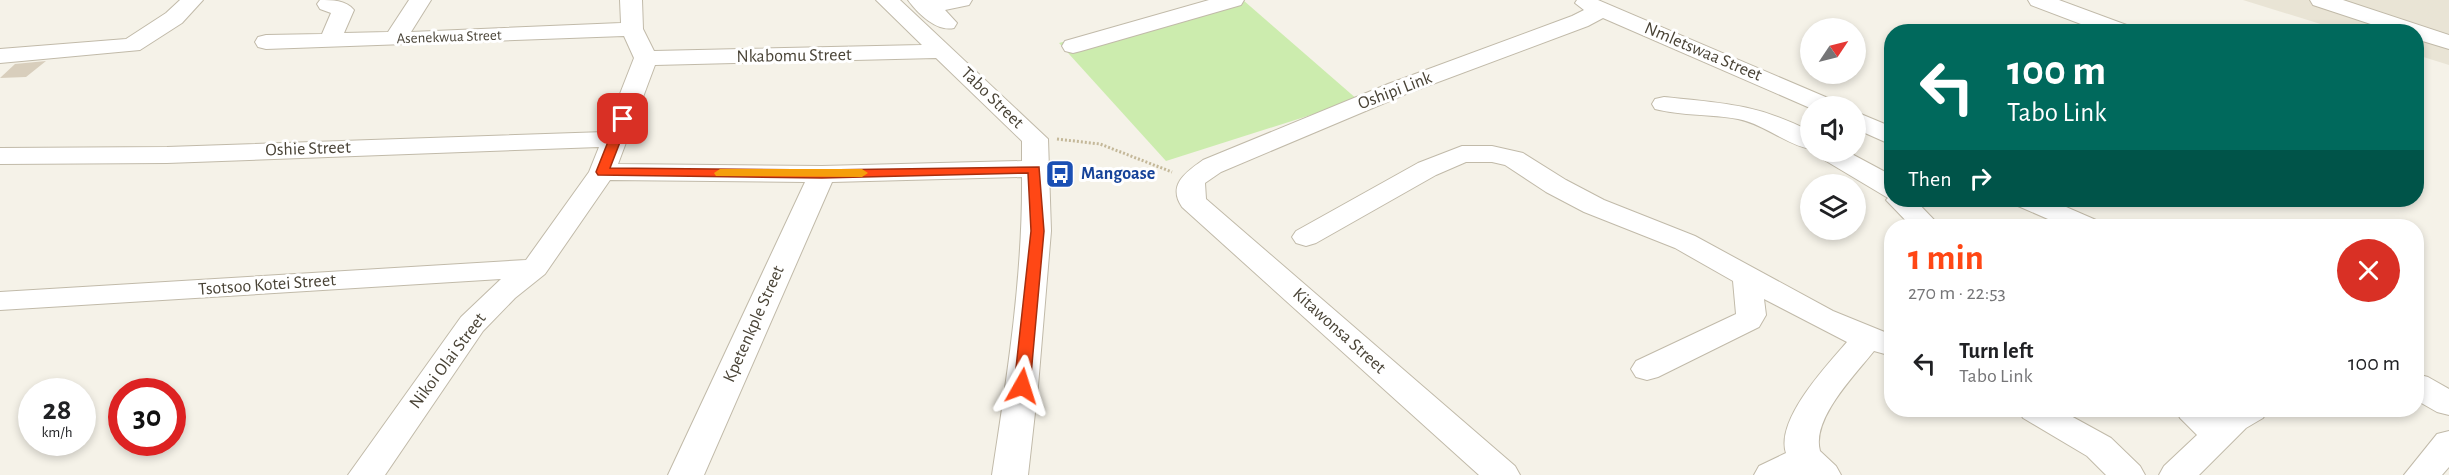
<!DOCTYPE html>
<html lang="en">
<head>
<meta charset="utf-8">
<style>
	:root { --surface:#fff; --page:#f2f2f2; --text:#202124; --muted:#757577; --accent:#ff4715 }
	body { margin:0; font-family:"Alegreya Sans",sans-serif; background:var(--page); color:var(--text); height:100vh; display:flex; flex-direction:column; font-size:22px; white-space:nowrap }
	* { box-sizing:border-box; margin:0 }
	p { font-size:20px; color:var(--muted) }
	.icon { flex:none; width:33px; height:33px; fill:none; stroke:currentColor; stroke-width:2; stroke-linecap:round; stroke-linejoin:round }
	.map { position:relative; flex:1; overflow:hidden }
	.drawer { position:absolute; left:1884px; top:219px; width:540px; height:198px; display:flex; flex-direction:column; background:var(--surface); border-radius:24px; box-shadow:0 3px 9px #0003 }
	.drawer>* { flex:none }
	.hud { position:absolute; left:1884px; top:24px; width:540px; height:183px; border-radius:24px; box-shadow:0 3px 9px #0003; background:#00695c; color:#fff; overflow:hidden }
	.needle { width:39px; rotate:55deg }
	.buttons { position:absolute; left:1800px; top:18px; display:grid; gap:12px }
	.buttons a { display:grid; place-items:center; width:66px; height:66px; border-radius:50%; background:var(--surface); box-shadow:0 3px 9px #0003; font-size:30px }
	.speed { position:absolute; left:18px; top:378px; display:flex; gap:12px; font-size:30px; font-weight:700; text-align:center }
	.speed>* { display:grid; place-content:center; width:78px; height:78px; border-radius:50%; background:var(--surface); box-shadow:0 3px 9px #0003; line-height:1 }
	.speed small { font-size:15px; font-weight:400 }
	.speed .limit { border:9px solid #d22; background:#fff; color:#111 }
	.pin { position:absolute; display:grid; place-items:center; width:51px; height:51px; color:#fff; margin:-26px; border-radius:12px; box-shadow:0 3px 9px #0006 }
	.me { position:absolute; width:66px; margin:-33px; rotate:6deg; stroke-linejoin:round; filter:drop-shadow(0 0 4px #0008) }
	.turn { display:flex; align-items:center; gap:21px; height:126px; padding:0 24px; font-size:27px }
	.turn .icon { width:78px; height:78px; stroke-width:2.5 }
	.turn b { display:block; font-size:42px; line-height:51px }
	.then { display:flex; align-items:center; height:57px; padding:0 24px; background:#0003; gap:12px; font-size:22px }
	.round { display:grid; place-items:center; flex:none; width:63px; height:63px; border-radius:32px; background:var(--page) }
	.overview { display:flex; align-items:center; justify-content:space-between; height:102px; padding:0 24px }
	h1 { font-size:36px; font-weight:600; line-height:45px; color:var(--accent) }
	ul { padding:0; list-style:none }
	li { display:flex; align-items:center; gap:18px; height:84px; padding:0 24px }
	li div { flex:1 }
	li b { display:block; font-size:22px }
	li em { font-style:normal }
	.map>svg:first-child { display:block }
	.residential { fill:#e9e4d5 }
	.green { fill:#ccecae }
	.building { fill:#d8cebc }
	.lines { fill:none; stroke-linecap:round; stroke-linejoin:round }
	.minor-casing { stroke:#c1baa9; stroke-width:2 }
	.path { stroke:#c4b899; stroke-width:3; stroke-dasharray:2 2; stroke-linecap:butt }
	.minor { fill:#fff; fill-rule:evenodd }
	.route { fill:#ff4715; stroke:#a62e0e; stroke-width:1.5 }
	.slow { fill:#f59e0b }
	.labels { text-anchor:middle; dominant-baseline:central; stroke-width:6; stroke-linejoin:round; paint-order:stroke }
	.far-street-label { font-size:15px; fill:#494336; stroke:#fff }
	.street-label { font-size:18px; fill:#494336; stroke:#fff }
	.transit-label { font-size:18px; font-weight:bold; fill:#164399; stroke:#fff; text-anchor:start }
</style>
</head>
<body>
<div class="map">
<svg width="2449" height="475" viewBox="0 0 2449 475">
	<rect width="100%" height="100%" fill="#f5f2e8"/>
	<path class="residential" d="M2243,0H2449V65L2417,55L2416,32L2343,31Z"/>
	<path class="green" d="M1217,0H1243L1358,100L1166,161L1059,43Z"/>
	<path class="building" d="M46,61L26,77L0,78L15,64Z"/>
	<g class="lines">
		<g class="minor-casing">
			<g id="minor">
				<path d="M180,0H203L182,23L140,50L0,63V49L126,39L166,13Z"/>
				<path d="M320,0C332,0 346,0 354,10L344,33L388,32L409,0H431L411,32L621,23L620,0H642L643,29L654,51L922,45L876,0H900L1048,139L1051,231L1038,386L1028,475H992C1007,377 1023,277 1022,177L832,182L704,475H668L805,182L610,180L545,274L515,298L483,331L385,475H348L461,317L501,279L0,310V292L526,260L589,172L599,147L167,163L0,164V148L167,147L605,132L634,58L624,36L266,49L258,47L255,42L258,37L266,35L322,34L331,13L320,9L317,4ZM936,58L1022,141V161L822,166L618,164L655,65Z"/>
				<path d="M908,0H972L969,5L945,10L957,23L954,28C937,32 918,14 908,0Z"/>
				<path d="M1209,0H1244L1241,5L1081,51L1073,53L1065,51L1062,46L1065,41Z"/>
				<path d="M1577,0H1598L1835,101L1838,106L1810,108L1603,18L1588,26L1406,94L1221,172L1205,183L1206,199L1515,466L1520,475H1479L1182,207C1167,185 1186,172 1203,160L1388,84L1572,16L1584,10L1575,3Z"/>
				<path d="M2028,0H2059L2132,27L2135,32H2102L2031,5Z"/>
				<path d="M2310,0H2343L2449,35V49L2416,39V32H2395L2313,5Z"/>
				<path d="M1664,97C1722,103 1757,104 1810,131V149C1785,144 1764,124 1738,119C1711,114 1682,116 1655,109L1652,104L1655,99Z"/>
				<path d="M1856,112L1892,127V145L1856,129Z"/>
				<path d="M1462,146H1492L1523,153L1566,180L1604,200L1695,236L1833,311L1892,335V356L1874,351C1855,375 1811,419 1820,451L1836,466L1841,475H1754L1759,466L1786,453C1775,420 1827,365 1847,342L1764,299L1766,315L1759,327L1658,377L1647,380L1636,377L1631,369L1636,361L1736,314L1733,281L1675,248L1584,212L1546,192L1505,165L1492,162H1466L1436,175L1316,243L1306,246L1296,243L1292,237L1296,231L1418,163Z"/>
				<path d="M1817,152H1848L1889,174L1892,176V200H1915L1940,226H1911L1886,200L1888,198L1821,158Z"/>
				<path d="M2014,200H2050L2096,220L2100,226H2064L2018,206Z"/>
				<path d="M2416,374L2428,377L2449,389V415L2437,412L2416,400Z"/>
				<path d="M2018,410H2060L2111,438L2140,466L2145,475H2106L2087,456L2023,418Z"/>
				<path d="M2176,410H2212L2218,416L2226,410H2268L2263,418L2246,428L2199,475H2159L2164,466L2197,435L2180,418Z"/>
				<path d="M2449,431V467L2442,475H2404L2437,434Z"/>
			</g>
		</g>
		<path class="path" d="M1057,139L1100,144L1172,172"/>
		<use href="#minor" class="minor"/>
	</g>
	<path class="route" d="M623,115L629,119L610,168L822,170L1039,167L1044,231L1030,386L1027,390H1016L1014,386L1031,231L1028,173L822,178L598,175L596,172L617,119Z"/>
	<path class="slow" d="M720,169H862L868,173L862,177L716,176L714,173Z"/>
	<defs>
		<g id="bus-square" transform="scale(1.5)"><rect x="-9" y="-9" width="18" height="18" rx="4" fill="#1a4fb4" stroke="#fff"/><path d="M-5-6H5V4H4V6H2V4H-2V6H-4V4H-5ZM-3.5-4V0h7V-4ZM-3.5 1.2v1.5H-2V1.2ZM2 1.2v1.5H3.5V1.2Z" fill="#fff"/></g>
	</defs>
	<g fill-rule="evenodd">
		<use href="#bus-square" x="1060" y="174"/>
	</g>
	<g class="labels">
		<g class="far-street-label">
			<text transform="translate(449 37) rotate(-2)">Asenekwua Street</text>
		</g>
		<g class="street-label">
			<text transform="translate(1703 52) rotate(23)">Nmletswaa Street</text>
			<text transform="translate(794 56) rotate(-1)">Nkabomu Street</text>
			<text transform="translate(1395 91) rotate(-21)">Oshipi Link</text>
			<text transform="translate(992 98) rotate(44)">Tabo Street</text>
			<text transform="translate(308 149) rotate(-2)">Oshie Street</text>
			<text transform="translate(267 285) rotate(-4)">Tsotsoo Kotei Street</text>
			<text transform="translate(754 324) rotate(-66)">Kpetenkple Street</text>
			<text transform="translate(1339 331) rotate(42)">Kitawonsa Street</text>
			<text transform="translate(448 361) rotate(-53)">Nikoi Olai Street</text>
		</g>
		<g class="transit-label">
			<text x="1081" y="174">Mangoase</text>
		</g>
	</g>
</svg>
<div class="buttons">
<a><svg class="needle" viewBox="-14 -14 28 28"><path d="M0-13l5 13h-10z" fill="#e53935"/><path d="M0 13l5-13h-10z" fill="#757577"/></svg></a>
<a><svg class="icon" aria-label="sound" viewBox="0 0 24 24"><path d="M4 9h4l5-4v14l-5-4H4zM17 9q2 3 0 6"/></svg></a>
<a><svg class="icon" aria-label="layers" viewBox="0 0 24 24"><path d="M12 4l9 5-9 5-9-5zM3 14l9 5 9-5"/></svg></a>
</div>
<div class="speed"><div>28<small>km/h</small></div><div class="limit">30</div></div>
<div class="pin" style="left:623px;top:119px;background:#d93025"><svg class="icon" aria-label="arrive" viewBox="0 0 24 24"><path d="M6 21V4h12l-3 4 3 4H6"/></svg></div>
<svg class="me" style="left:1022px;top:386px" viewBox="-20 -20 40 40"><path d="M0-17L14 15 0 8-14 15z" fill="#ff4715" stroke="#fff" stroke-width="4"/></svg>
<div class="hud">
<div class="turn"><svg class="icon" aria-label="left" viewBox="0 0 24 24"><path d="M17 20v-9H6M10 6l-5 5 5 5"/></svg><div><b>100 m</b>Tabo Link</div></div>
<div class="then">Then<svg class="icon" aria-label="right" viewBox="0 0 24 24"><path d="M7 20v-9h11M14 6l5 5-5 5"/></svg></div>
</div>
<section class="drawer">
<div class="overview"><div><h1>1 min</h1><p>270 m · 22:53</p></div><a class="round" style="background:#d93025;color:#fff"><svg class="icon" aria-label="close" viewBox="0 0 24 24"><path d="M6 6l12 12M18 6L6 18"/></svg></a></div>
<ul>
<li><svg class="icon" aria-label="left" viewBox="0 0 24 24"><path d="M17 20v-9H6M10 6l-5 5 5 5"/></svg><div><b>Turn left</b><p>Tabo Link</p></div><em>100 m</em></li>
</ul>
</section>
</div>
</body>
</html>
